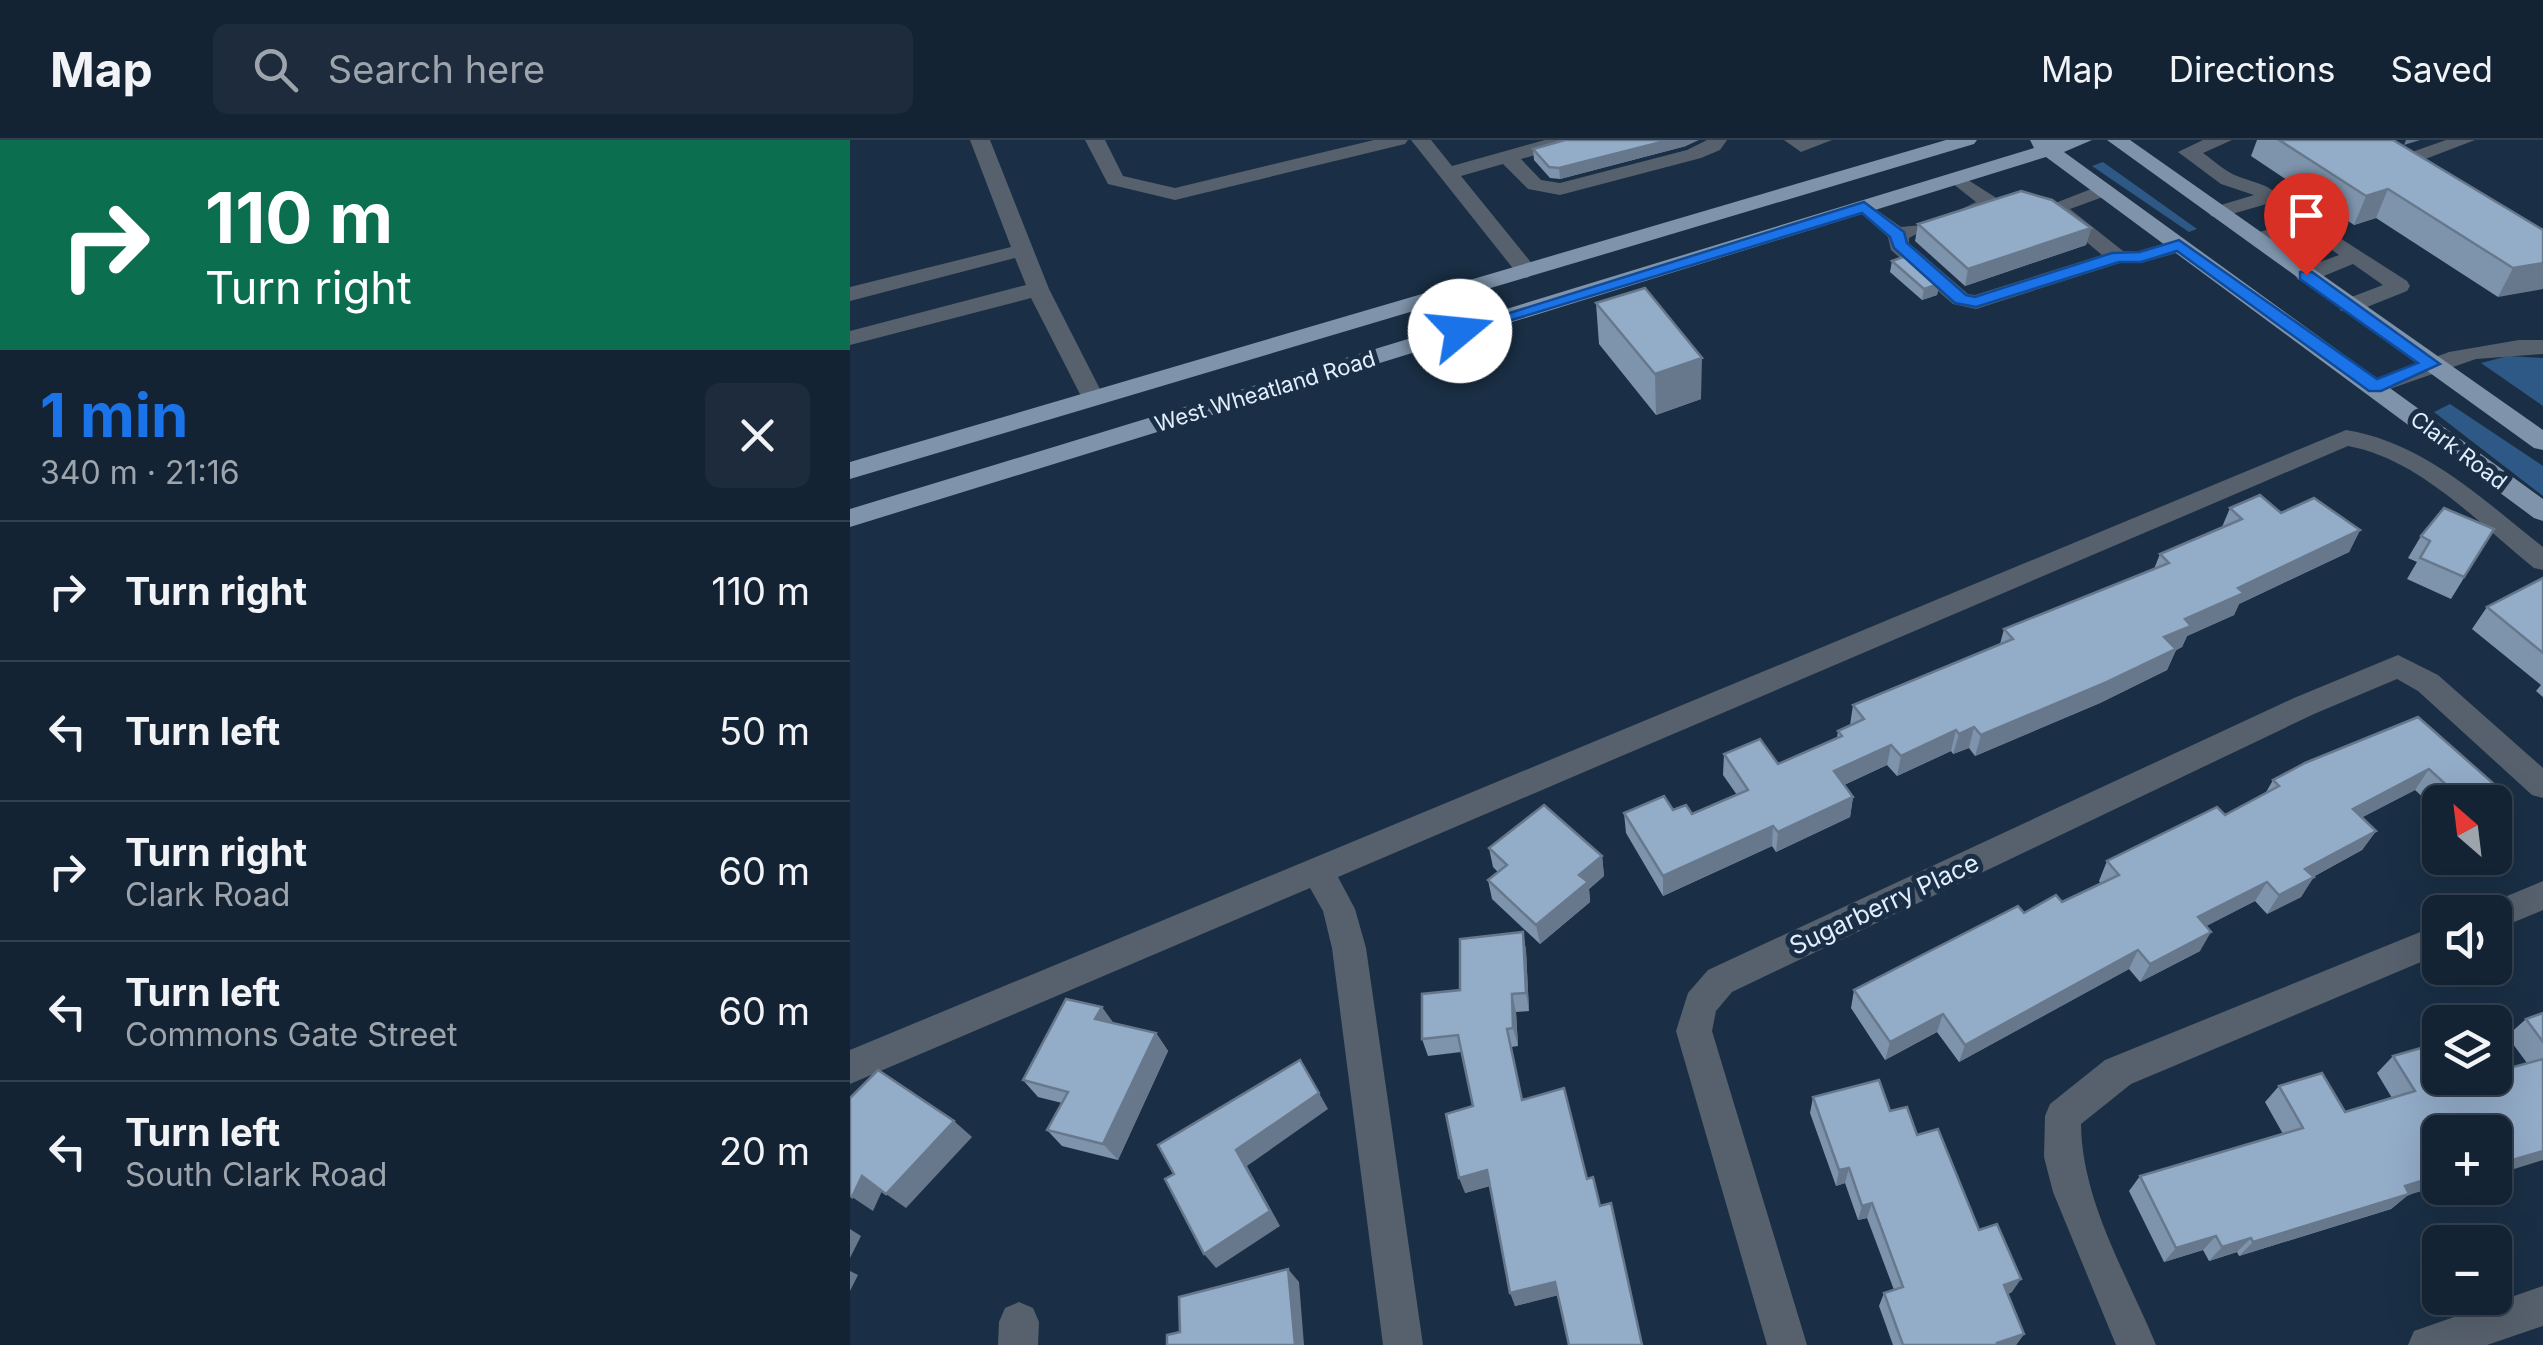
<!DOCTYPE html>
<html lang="en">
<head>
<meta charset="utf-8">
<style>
	:root { --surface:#142334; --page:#1d2b3c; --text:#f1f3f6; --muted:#9da4ac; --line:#33404f; --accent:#1a73e8 }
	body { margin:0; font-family:Inter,sans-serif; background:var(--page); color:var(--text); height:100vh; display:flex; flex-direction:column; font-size:38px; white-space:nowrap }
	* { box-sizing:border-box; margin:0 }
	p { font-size:32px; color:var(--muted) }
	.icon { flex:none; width:55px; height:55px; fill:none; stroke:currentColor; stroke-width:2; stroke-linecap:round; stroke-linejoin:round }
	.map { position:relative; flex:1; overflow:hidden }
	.details { display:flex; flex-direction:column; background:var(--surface); width:850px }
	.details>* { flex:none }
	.hud { background:#0b6e4f; color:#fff; overflow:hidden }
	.needle { width:65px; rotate:332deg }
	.controls { position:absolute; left:1572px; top:645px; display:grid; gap:20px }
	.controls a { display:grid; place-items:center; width:90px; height:90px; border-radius:15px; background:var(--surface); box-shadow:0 10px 40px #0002,0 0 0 2px var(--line); font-size:50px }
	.pin { position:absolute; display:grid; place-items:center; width:85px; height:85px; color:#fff; margin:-102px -42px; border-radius:50% 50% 50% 0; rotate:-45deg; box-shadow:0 0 10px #0007 }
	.pin .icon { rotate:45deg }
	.me { position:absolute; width:110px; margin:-55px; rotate:73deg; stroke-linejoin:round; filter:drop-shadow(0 0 8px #0008) }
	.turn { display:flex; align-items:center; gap:35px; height:210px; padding:0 40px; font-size:45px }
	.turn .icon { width:130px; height:130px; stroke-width:2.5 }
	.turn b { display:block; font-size:70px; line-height:85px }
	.round { display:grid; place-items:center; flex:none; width:105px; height:105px; border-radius:15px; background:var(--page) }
	.head { display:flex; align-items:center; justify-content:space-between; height:170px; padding:0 40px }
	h1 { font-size:60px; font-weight:700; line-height:75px; color:var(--accent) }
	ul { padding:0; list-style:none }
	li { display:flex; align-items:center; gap:30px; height:140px; padding:0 40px; border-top:2px solid var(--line) }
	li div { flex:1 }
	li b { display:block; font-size:38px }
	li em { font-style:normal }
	header { display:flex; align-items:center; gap:60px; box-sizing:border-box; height:140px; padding:0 50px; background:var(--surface); border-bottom:2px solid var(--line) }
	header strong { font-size:48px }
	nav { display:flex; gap:55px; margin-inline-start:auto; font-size:35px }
	.search { width:700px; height:90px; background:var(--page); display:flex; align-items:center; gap:25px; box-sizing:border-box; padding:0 35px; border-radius:15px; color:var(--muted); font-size:38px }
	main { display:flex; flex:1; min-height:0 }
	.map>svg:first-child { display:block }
	.green { fill:#2e5986 }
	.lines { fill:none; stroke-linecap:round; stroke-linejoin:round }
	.minor { fill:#57616d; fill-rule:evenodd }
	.major { fill:#7f94ab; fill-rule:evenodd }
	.wall { fill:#7e94ac }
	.shaded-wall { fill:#67788c }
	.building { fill:#93acc8; stroke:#67788c; stroke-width:2.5 }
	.route { fill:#1a73e8; stroke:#114b97; stroke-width:2.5 }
	.labels { text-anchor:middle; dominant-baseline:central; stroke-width:10; stroke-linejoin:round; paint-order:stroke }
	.far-street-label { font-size:22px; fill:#e1eefd; stroke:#1a2f45 }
	.street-label { font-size:25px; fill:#e1eefd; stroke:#1a2f45 }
</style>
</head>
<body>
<header>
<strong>Map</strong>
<div class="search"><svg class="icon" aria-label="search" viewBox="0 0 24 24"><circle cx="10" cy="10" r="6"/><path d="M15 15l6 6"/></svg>Search here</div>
<nav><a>Map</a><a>Directions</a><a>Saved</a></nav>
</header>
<main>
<section class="details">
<div class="hud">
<div class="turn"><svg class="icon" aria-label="right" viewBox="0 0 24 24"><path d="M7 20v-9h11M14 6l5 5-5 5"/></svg><div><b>110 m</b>Turn right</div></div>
</div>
<div class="head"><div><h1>1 min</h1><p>340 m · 21:16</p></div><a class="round"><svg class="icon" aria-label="close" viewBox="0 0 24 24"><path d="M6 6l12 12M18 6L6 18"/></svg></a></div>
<ul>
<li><svg class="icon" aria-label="right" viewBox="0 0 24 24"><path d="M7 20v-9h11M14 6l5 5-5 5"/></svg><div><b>Turn right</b></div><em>110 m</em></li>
<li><svg class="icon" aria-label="left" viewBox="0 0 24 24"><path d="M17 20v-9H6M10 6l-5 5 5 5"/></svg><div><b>Turn left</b></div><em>50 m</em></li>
<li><svg class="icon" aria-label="right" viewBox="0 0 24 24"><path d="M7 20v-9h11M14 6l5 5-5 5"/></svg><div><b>Turn right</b><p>Clark Road</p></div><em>60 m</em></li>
<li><svg class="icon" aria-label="left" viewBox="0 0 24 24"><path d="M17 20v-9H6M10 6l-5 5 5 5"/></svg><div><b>Turn left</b><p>Commons Gate Street</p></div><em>60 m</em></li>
<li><svg class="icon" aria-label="left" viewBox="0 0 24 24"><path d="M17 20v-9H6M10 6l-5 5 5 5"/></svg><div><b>Turn left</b><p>South Clark Road</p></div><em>20 m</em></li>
</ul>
</section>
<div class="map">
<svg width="1693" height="1205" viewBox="0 0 1693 1205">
	<rect width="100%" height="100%" fill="#1a2f45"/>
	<g class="green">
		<path d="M1253,22L1347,89L1339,92L1242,26Z"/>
		<path d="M1658,216L1693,218V266L1631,223Z"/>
		<path d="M1600,264L1693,326V356L1584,272Z"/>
	</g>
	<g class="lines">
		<g class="minor">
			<path d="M120,0H140L199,149L255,259L251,264H235L181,158L0,205V191L176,145L165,118L0,161V147L161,107Z"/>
			<path d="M235,0H255L273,36L325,48L524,0H558L555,4L325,60L258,44Z"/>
			<path d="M561,0H581L602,26L695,0H727L724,4L671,19L691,40L710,43L837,10L857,0H877L870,10L851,18L710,55L678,49L653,24L611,36L688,131L677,138L669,136Z"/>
			<path d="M934,0H982L951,12Z"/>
			<path d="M1353,0H1382L1353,13C1364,21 1375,31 1387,36C1404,43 1417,43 1430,57L1427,61L1368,78L1361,76L1358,72L1361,68L1404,55L1371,44L1328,12Z"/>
			<path d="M1515,0H1539L1559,13L1596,0H1625L1557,26Z"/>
			<path d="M1107,33L1148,59L1151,63L1148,67L1116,79H1102L1099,75L1126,62L1097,39Z"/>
			<path d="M1254,44L1261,46V54L1220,69L1273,111H1289L1329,99L1340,105L1337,110L1291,123H1270L1126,169L1103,164L1041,110L1038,97L1004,67L1014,61L1051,87L1072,85L1076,89L1059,98V103L1118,154L1125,155L1252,115L1195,67Z"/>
			<path d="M1457,77L1557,141L1560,146L1557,151L1507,171H1491L1488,166L1491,161L1533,145L1503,124L1464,140H1448L1445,135L1448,130L1489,115L1455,91L1408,106L1397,100L1400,95Z"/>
			<path d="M1669,200H1693V214L1626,219L1525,254L1513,247L1517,242L1599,212Z"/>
			<path d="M1496,290C1575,303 1632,359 1693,407V430L1684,428C1629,384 1570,319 1498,306L488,737L505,769L516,808L573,1205H533L482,808L473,771L460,748L0,944V910Z"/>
			<path d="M1548,515L1588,535L1693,628V658L1682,655L1568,551L1547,539L1464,574L882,852L866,871L862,891L957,1205H917L826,891L838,853L858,830L1444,558Z"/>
			<path d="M1693,741V770L1645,790V772H1630L1633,766Z"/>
			<path d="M1590,784V814L1281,944L1231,984C1232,1062 1277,1134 1306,1205H1266L1203,1052L1194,1017L1195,976L1200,964L1255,920Z"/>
			<path d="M1693,1146V1186L1637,1205H1558L1564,1191Z"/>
			<path d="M169,1162L183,1168L189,1182L188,1205H148L149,1182L155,1168Z"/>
		</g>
		<g class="major">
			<path d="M1096,0H1127L1124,4L0,339V322Z"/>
			<path d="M1180,0H1242L1214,12L1693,359V381L1684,378L1196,17L0,387V369L1184,8Z"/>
			<path d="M1257,0H1280L1693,290V310L1684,308Z"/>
		</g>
	</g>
	<g class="wall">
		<path d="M1407,0H1543L1693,90L1648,157L1526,78L1504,85L1401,16Z"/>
		<path d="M836,6L710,39L700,38L684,20L683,9Z"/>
		<path d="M1068,84L1241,88L1236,105L1115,146L1065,101Z"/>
		<path d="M1042,121L1089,144L1087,155L1072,160L1040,132Z"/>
		<path d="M746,163L851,259L806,275L749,204Z"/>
		<path d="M1380,368L1431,373L1510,390L1499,412L1389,464L1384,475L1337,496L1332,507L1326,510L1317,530L1250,563L1125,616L1119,608L1103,614L1101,611L1047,636L1037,625L994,645L1003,657L1000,677L926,712L922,706L813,756L776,693L774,673L823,670L842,674L887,655L873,635L874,614L928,624L987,598L988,591L1000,585L1003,565L1150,504L1154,489L1304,429L1310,414L1372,387Z"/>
		<path d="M1644,389L1601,459L1557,439L1567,422L1558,418L1571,396Z"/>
		<path d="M1693,438V557L1686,551L1691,545L1622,489L1637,467Z"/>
		<path d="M1568,577L1632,662H1590V673L1565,650L1512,677L1526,691L1512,710L1463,737L1451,757L1417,774L1405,761L1356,786L1350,811L1290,842L1279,829L1109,922L1087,892L1035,920L1001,868L1004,850L1174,773L1212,762L1251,744L1249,741L1257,721L1375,675L1415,654L1423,640Z"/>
		<path d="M639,708L752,716L754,736L739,749L740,762L690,804L642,759L638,740L648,732L643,727Z"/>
		<path d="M673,792L676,811L679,871L666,872L668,906L661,907L708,1155L665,1166L640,1046L615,1053L623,966L611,912L578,916L572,899L610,850Z"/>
		<path d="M1693,873V1020L1590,992V1045L1558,1055L1541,1069L1389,1116L1387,1112L1359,1121L1353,1110L1314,1122L1279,1051L1290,1036L1433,994L1415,962L1429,946L1495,972L1542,958L1527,933L1543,916L1610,942L1677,923L1657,896L1676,879Z"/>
		<path d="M265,884L306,893L318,911L268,1020L212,1006L197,990L212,963L188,957L173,940Z"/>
		<path d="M963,957L1040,971L1067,995L1129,1090L1162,1152L1158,1154L1174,1194L1166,1205H1043L1029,1166L1034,1153L1044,1150L1017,1078L1008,1080L995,1043L986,1046L960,973Z"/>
	</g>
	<g class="shaded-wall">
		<path d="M819,0H849L836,6L710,39L709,28Z"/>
		<path d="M1556,0H1570L1554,5Z"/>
		<path d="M1538,49L1526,78L1504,85L1516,56Z"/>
		<path d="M1241,88L1236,105L1115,146L1118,129Z"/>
		<path d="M1693,123V149L1648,157L1663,128Z"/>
		<path d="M1089,144L1087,155L1072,160L1074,149Z"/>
		<path d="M852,218L851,259L806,275L805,234Z"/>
		<path d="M1510,390L1499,412L1389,464L1384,475L1337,496L1332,507L1326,510L1317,530L1250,563L1125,616L1131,595L1314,497L1335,479L1388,448Z"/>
		<path d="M1124,587L1119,608L1103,614L1109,594Z"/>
		<path d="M1106,590L1101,611L1047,636L1051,616Z"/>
		<path d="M1041,605L1037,625L981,651L984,631Z"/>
		<path d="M1579,629L1565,650L1490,689L1503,669Z"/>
		<path d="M1645,645L1632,662H1615Z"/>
		<path d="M1003,657L1000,677L926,712L928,692Z"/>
		<path d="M923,686L922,706L813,756V736Z"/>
		<path d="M1526,691L1512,710L1442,748L1455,729Z"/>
		<path d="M752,716L754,736L739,749L740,762L690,804L686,785L729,735Z"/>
		<path d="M1464,737L1451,757L1417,774L1429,755Z"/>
		<path d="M1417,742L1405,761L1337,796L1348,777Z"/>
		<path d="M673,792L676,811L679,871L676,853Z"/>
		<path d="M1361,792L1350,811L1290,842L1300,824Z"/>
		<path d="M1288,810L1279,829L1109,922L1115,905Z"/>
		<path d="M662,854L666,872L668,906L663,888Z"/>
		<path d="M252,867L265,885L245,879Z"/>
		<path d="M1093,874L1087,892L1035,920L1040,902Z"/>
		<path d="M306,893L318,911L268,1020L253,1004Z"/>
		<path d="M469,953L478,969L397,1026L430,1086L366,1128L354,1114L386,1010Z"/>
		<path d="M104,981L122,997L56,1068L36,1054Z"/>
		<path d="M1693,1011V1020L1645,1035V1025Z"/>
		<path d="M999,1028L995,1043L986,1046L989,1030Z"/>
		<path d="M637,1030L642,1045L615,1053L609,1038Z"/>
		<path d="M1590,1035V1045L1558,1055L1541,1069L1389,1116L1403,1102L1555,1046Z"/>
		<path d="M12,1036L32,1051L23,1071L2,1057Z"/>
		<path d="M1022,1063L1017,1078L1008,1080L1012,1066Z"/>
		<path d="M0,1089L11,1096L0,1118Z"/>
		<path d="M1366,1096L1353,1110L1314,1122L1326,1108Z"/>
		<path d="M1401,1098L1387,1112L1359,1121L1372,1107Z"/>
		<path d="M438,1129L449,1142L454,1205H445Z"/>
		<path d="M0,1131L8,1135L0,1151Z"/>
		<path d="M1171,1139L1162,1152L1146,1158L1154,1145Z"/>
		<path d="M705,1142L709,1155L665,1166L660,1153Z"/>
		<path d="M1174,1194L1166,1205H1145L1147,1203Z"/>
	</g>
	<g class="building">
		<path d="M715,0H819L709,28L699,27L683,9Z"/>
		<path d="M1429,0H1543L1693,90V123L1663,128L1538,49L1516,56Z"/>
		<path d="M1171,51L1202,60L1241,88L1118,129L1068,84Z"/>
		<path d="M1056,116L1089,144L1074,149L1042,121Z"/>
		<path d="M795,148L852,218L805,234L746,163Z"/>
		<path d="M1410,355L1431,373L1464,358L1510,390L1388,448L1394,453L1335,479L1341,486L1314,497L1326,509L1257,542L1131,595L1124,587L1109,594L1106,590L1051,616L1041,605L984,631L1003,657L928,692L923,686L813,736L774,673L814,656L823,670L836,665L842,674L898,650L874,614L910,599L928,624L992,596L988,591L1014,579L1003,565L1163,499L1154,489L1319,423L1310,414L1392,379L1380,368Z"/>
		<path d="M1594,368L1644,389L1614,437L1570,418L1580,401L1571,396Z"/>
		<path d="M1693,438V513L1637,467Z"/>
		<path d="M1568,577L1645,645L1615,662L1579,629L1503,669L1526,691L1455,729L1464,737L1429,755L1417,742L1348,777L1361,792L1300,824L1288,810L1115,905L1093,874L1040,902L1004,850L1168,766L1174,773L1206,755L1212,762L1269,735L1257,721L1367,667L1375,675L1429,646L1423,640L1455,623Z"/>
		<path d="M694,665L752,716L729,735L738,742L686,785L638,740L657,725L639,708Z"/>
		<path d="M673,792L676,853L662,854L663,888L657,889L672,960L714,948L737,1039L743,1037L750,1066L761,1063L792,1205H719L705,1142L660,1153L637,1030L609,1038L596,974L623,966L608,895L572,899V854L610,850V799Z"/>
		<path d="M216,859L252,867L245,879L306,893L253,1004L197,990L218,952L173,940Z"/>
		<path d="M1693,873V902L1676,879Z"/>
		<path d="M1585,904L1590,912V938H1607L1610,942L1627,938H1645V932L1693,919V1011L1645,1025V992H1590V1035L1555,1046L1559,1054L1403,1102L1401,1098L1372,1107L1366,1096L1326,1108L1290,1036L1453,988L1429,946L1472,933L1495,972L1565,951L1543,916Z"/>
		<path d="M450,920L469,953L386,1010L420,1071L354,1114L315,1039L324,1034L308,1005Z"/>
		<path d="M28,930L104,981L36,1054L12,1036L2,1057L0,1055V958Z"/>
		<path d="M1029,940L1040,971L1057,967L1067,995L1088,989L1129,1090L1147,1084L1171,1139L1154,1145L1174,1194L1147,1203L1148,1205H1053L1034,1153L1053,1147L1022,1063L1012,1066L999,1028L989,1030L963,957Z"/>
		<path d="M438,1129L445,1205H317V1195L330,1192L329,1157Z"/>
	</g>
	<path class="route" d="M1014,62L1054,92L1057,103L1116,155L1125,157L1262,113L1290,112L1329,100L1527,239L1568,223L1450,139V132H1462L1590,224L1531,251H1519L1327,111L1291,122H1269L1126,167L1105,163L1044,108L1040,97L1012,73L616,194L602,191Z"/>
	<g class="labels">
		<g class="far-street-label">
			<text transform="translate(415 251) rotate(-17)">West Wheatland Road</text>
			<text transform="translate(1609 310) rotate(37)">Clark Road</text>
		</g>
		<g class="street-label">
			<text transform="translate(1034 764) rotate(-25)">Sugarberry Place</text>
		</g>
	</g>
</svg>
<div class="controls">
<a><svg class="needle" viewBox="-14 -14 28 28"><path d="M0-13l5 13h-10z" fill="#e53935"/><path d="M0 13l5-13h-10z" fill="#9da4ac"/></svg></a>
<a><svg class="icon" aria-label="sound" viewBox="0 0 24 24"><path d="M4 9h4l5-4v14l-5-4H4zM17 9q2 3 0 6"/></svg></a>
<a><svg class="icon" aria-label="layers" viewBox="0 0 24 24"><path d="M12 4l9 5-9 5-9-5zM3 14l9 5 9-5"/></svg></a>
<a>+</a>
<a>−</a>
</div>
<div class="pin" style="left:1456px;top:135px;background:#d93025"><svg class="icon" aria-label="arrive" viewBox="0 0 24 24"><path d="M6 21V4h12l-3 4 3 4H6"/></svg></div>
<svg class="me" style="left:610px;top:191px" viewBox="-20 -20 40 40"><circle r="19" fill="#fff"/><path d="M0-13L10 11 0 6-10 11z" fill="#1a73e8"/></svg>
</div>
</main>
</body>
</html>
